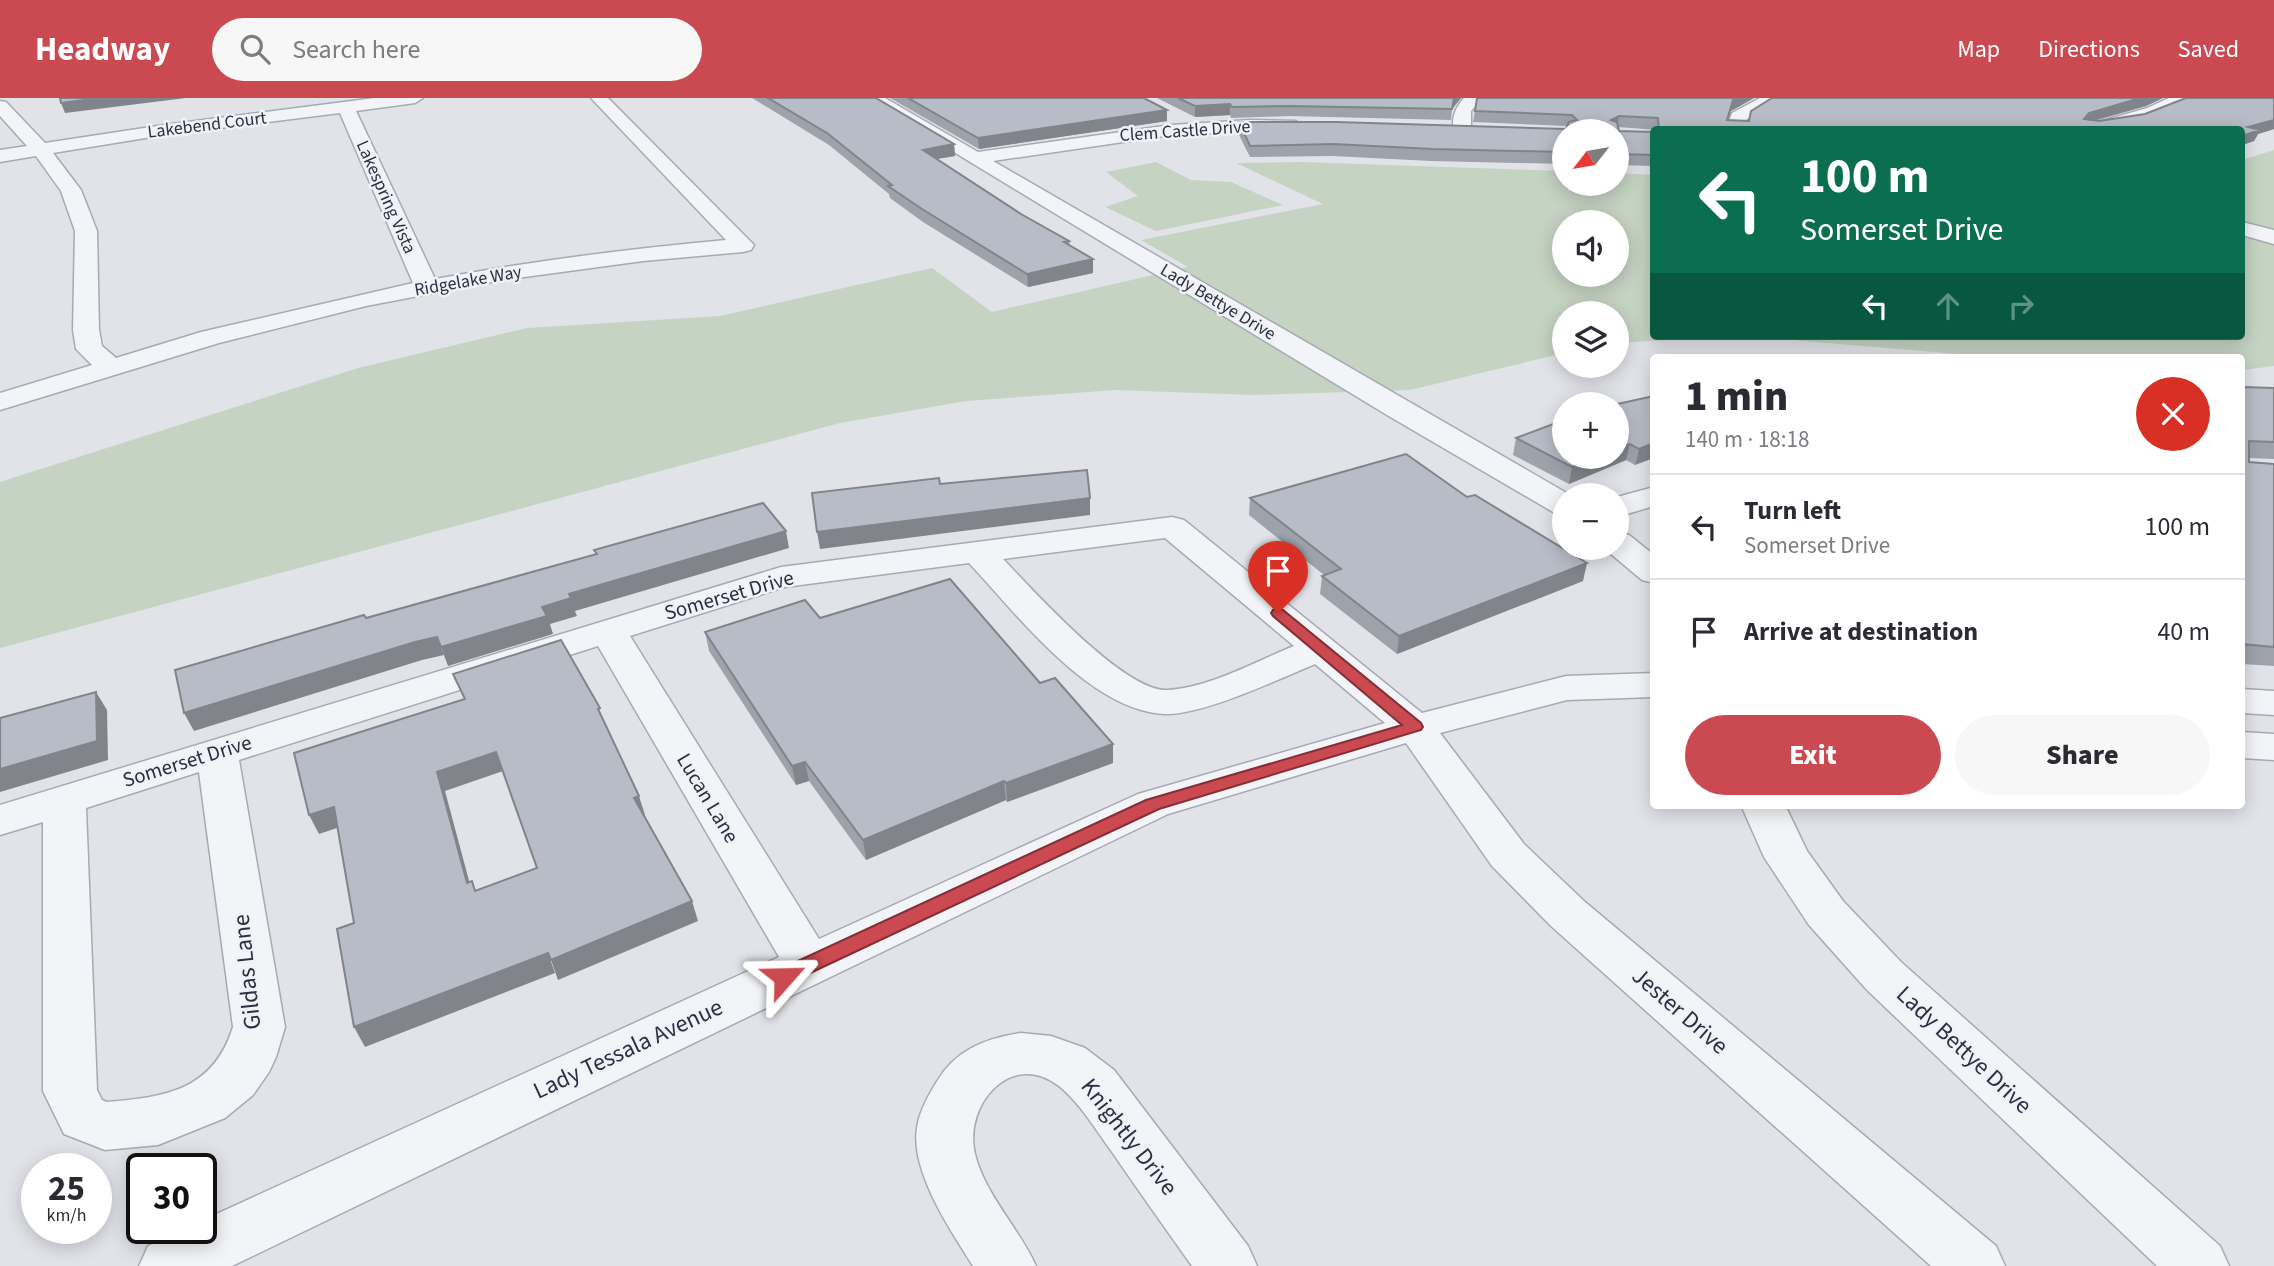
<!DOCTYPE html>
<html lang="en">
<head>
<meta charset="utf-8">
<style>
	:root { --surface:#fff; --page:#f7f7f7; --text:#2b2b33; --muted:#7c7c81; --line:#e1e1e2; --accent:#cb4951 }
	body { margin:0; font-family:"Source Sans 3",sans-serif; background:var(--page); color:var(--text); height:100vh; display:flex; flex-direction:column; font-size:26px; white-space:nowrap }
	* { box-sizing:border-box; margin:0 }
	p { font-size:23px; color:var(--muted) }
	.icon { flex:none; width:38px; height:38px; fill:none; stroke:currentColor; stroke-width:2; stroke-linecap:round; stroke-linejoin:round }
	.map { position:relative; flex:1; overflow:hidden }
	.panel { position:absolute; left:1650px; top:256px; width:595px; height:455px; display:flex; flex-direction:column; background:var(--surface); border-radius:7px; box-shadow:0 4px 18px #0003 }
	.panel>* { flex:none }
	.top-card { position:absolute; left:1650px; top:28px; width:595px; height:214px; border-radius:7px; box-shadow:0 4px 18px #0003; background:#0b6e4f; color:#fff; overflow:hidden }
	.needle { width:46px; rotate:239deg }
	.buttons { position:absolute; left:1552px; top:21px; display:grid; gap:14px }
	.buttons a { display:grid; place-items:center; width:77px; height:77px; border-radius:50%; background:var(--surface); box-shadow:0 4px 18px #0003; font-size:35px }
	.speed { position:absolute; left:21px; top:1055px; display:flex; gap:14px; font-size:35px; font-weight:700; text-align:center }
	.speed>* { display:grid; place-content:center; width:91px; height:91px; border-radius:50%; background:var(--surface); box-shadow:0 4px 18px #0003; line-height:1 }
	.speed small { font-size:18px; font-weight:400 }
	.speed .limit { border:4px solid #111; border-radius:10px; background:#fff; color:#111 }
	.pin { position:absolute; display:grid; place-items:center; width:60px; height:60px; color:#fff; margin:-72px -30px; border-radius:50% 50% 50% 0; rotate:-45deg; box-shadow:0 0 7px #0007 }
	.pin .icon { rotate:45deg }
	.me { position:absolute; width:77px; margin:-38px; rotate:65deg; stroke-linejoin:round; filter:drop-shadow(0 0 5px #0008) }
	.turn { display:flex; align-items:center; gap:24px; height:147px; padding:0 35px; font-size:32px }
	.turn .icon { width:91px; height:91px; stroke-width:2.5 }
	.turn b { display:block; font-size:49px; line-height:60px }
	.lanes { display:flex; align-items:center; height:66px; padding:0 35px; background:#0003; justify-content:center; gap:35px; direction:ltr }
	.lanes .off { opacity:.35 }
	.round { display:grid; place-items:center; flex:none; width:74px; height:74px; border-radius:37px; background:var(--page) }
	.overview { display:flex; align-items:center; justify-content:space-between; height:119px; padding:0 35px }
	h1 { font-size:42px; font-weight:800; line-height:52px }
	.primary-button { display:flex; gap:14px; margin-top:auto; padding:14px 35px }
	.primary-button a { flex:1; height:80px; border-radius:42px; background:var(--accent); color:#fff; font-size:28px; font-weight:800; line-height:80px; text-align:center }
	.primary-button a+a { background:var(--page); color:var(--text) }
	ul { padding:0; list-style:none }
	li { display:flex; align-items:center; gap:21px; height:105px; padding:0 35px; border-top:2px solid var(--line) }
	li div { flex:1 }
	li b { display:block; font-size:26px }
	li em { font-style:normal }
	header { display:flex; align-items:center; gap:42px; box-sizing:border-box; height:98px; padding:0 35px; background:var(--accent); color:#fff }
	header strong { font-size:33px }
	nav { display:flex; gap:38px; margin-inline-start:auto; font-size:24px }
	.search { width:490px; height:63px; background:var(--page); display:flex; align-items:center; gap:18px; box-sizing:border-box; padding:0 24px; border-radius:38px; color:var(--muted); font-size:26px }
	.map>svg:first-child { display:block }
	.green { fill:#c5d3c2; fill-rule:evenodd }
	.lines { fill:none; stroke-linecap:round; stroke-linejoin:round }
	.minor-casing { stroke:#a6aab3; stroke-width:3 }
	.minor { fill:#f3f4f7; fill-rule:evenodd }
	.wall { fill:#9ea2aa }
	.shaded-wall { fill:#81848b }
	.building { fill:#b8bcc6; stroke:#81848b; stroke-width:2; fill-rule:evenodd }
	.route { fill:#cb4951; stroke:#842f35; stroke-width:2 }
	.labels { text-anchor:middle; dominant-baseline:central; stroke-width:5; stroke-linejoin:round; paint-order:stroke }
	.far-street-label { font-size:18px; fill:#2a3040; stroke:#f0f2f7 }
	.street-label { font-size:21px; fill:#2a3040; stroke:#f0f2f7 }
	.near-street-label { font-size:24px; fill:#2a3040; stroke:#f0f2f7 }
</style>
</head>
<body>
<header>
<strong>Headway</strong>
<div class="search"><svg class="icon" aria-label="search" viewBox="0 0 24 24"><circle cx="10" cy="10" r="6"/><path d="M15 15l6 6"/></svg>Search here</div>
<nav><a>Map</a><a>Directions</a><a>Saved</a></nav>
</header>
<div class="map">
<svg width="2274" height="1168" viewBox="0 0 2274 1168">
	<rect width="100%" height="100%" fill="#e1e3e9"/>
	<g class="green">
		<path d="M2274,52V268L2242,272V259H1992L1746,238H2242V62Z"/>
		<path d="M1156,64L1191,82L1231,84L1283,107L1156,133L1105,109L1138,98L1106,74Z"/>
		<path d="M1302,64L1564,73V86H1617V75L1654,77V238H1738L1617,245V215H1564V255L1410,292L1253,297L1116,292L966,303L840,325L0,550V384L358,270L527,230L720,218L932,170L992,214L1188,169L1141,142L1323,106L1236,65ZM1564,124H1617V177H1564Z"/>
	</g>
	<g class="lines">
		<g class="minor-casing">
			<g id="minor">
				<path d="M375,0H423L415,5L356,13L435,181C531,163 628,151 726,142L591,0H608L754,147L751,152L743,154L643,163L502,182L366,208L219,245L0,312V295L92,267L76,251L73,232L75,133L61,93L36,58L0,64V52L27,48L0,18V3L6,4L45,45L164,27ZM340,15L413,185L201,234L116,260L102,248L99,232L97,133L81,92L53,55L164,37Z"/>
				<path d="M865,0H885L978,54L1171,27L1250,22L1296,23L1299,27L1290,32L1171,37L993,63L1570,397H1564V416L1553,414L1387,317Z"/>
				<path d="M1464,0H1483L1471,13V32L1462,37L1453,32C1452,19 1455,10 1464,0Z"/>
				<path d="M1760,0H1781L1746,22L1744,32H1726L1732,15Z"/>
				<path d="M2169,0H2191C2172,22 2110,32 2082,32L2085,28L2147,10Z"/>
				<path d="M2242,124L2274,132V146L2242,137Z"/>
				<path d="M1654,389V408L1617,419V399Z"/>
				<path d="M1172,419L1184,422L1422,615L1566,578L1654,575V599L1567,602L1440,635L1524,746L1585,804L1996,1148L2005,1168H1931L1551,828L1492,768L1406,645L1168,716L232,1168H139L148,1148L186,1130H201V1123L779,859L598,548L239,662L285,929L276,959L269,974L253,997L225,1020L158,1047L105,1052L64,1036L43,993V724L0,737V707L781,469ZM1165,440L1294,548C1254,564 1211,589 1168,592C1125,595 1033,492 1003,461ZM969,465C1017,516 1088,611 1163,616C1201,618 1279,581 1315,566L1385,625L1138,696L819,841L630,538L785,489ZM199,674L233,929C213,993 165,999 107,1004L102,1002L97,992L86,710Z"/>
				<path d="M1617,434L1629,437L1654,457V485L1642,482L1605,451L1617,450Z"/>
				<path d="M2242,591L2274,593V617L2242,615Z"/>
				<path d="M2242,634L2274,636V662L2242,660Z"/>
				<path d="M1741,707H1785L1807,753L1843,803L1901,864L2220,1148L2229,1168H2157L1867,892L1809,827L1764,759Z"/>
				<path d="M1021,935L1051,938L1085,950L1114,972L1248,1148L1257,1168H1192C1165,1130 1138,1092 1112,1054C1095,1031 1081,1006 1059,988C1012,951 963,1006 975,1056C985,1097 1019,1130 1036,1168H973C951,1133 910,1073 917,1030C919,1014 928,998 936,985C954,953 985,940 1021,935Z"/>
			</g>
		</g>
		<use href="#minor" class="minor"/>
	</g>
	<g class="wall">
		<path d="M752,0H876L954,46L955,58L937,61L1021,116L1069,143L1070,147L1093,175L1028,189L923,124L890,100L889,96L829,47Z"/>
		<path d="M890,0H1144L1167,12V23L979,51Z"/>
		<path d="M1157,0H1461L1452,11L1451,22L1289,18L1231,20L1230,17L1195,19Z"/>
		<path d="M1477,0H1754L1731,13L1728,22L1749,23L1751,13L1772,0H2163L2146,8L2095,23H2099L2145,16L2186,0H2274V31L2258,36L2254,43L2242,47V32H1656L1618,29L1619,33L1654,34V68L1617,67V33H1564V66L1431,63L1332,58L1250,59L1238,35L1239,24H1336L1566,31L1567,28L1473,24Z"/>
		<path d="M2242,289L2274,290V361L2249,360V364L2274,366V568L2242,566Z"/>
		<path d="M1654,298L1635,367L1626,362L1569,386L1513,357L1516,340Z"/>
		<path d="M1250,400L1583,483L1397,556L1320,496L1322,478L1324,477L1249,417Z"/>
		<path d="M705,534L1040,585L1113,665L1007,704L1006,702L866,762L809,683L796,687L709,553Z"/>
	</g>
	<g class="shaded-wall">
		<path d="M100,0H186L65,15L61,5Z"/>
		<path d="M1454,0H1461L1452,11Z"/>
		<path d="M1737,0H1754L1731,13L1724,32L1733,2Z"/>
		<path d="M2140,0H2163L2146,8L2084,25V21L2089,15Z"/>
		<path d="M1230,6V17L1195,19V8Z"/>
		<path d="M1167,12V23L979,51L978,40Z"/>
		<path d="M1619,18L1617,29L1611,22Z"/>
		<path d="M2274,22V31L2258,36L2254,43L2242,47V38L2248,29Z"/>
		<path d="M954,46L955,58L924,63L923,52Z"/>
		<path d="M1093,161V175L1028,189L1027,176Z"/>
		<path d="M1654,345V360L1635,367L1639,351Z"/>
		<path d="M1630,346L1626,362L1569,386L1572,369L1599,359H1617V351Z"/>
		<path d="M1090,400V417L820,451L817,434Z"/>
		<path d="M786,433L789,450L575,513L577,518L550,526L553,536L448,568L441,549L542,509L569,496Z"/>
		<path d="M1587,465L1583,483L1397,556L1399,538Z"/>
		<path d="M437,539L444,557L422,562L194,633L184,615L415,544Z"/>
		<path d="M96,594L107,612L108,662L0,694V671Z"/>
		<path d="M1113,646V665L1007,704L1006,685Z"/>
		<path d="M496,654L503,673L445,693L475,805L467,785L437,674Z"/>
		<path d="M805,664L809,683L796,687L792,668Z"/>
		<path d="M1004,683L1006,702L866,762L863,742Z"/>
		<path d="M639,698L645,717L639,719L634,700Z"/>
		<path d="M334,709L343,728L319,736L309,717Z"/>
		<path d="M692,803L698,823L558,882L551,862Z"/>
		<path d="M548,855L555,875L365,949L354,929Z"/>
	</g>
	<g class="building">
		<path d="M60,0H100L61,5Z"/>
		<path d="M768,0H876L954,46L923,52L1021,116L1069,143L1064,144L1093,161L1027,176L922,111L888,88L892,87L827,35Z"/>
		<path d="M908,0H1144L1167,12L978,40Z"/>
		<path d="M1178,0H1454L1452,11L1290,8L1232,9L1230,6L1195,8Z"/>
		<path d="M1477,0H1737L1733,2L1727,22L1749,23L1751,13L1772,0H2140L2089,15L2084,21L2099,23L2145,16L2186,0H2274V22L2248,29L2260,32L2242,38V32H1659L1658,20L1619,18L1611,22L1617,24L1619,33L1654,34V57L1617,56V33H1564V54L1433,51L1333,46L1250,48L1239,24H1336L1566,31L1569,24L1577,22L1572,17L1475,13Z"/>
		<path d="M2242,289L2274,290V344L2249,343V364L2274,366V549L2242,546Z"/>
		<path d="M1654,298V345L1639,351L1630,346L1617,351V306Z"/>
		<path d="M1564,322V359H1599L1572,369L1516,340Z"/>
		<path d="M1406,356L1467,399L1475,397L1587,465L1399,538L1322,478L1341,471L1250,400Z"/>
		<path d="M1087,372L1090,400L817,434L812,395L939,380L940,386Z"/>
		<path d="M763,405L786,433L569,496L571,500L542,509L547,518L441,549L437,539L415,544L184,615L175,572L364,517L366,520L597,456L594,452Z"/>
		<path d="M950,481L1040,585L1055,580L1113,646L1006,685L1004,683L863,742L805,664L792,668L705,534L805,502L820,520Z"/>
		<path d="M561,542L600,610L598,611L639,698L634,700L692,803L551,862L548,855L354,929L337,831L354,825L334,709L309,717L294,655L465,601L453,576ZM496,654L537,770L475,793L472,783L467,785L437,674Z"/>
		<path d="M96,594L97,643L0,671V620Z"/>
	</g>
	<path class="route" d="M1278,511L1283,512L1421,625L1423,629L1421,632L1159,711L791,884L784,887L776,884L773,879L776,873L1146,702L1402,627L1273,518L1271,515L1273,512Z"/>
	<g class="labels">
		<g class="far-street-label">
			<text transform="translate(207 27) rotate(-7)">Lakebend Court</text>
			<text transform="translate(1185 33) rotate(-4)">Clem Castle Drive</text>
			<text transform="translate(386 99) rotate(66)">Lakespring Vista</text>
			<text transform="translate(468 183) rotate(-10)">Ridgelake Way</text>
			<text transform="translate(1218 204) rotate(31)">Lady Bettye Drive</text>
		</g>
		<g class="street-label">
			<text transform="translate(729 497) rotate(-16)">Somerset Drive</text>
			<text transform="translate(187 663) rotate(-17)">Somerset Drive</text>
			<text transform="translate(708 700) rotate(59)">Lucan Lane</text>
		</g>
		<g class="near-street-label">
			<text transform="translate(247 874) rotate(-96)">Gildas Lane</text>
			<text transform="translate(1680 913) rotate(41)">Jester Drive</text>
			<text transform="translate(628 951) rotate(-25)">Lady Tessala Avenue</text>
			<text transform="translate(1964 952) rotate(43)">Lady Bettye Drive</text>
			<text transform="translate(1129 1039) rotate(52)">Knightly Drive</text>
		</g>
	</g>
</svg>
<div class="buttons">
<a><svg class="needle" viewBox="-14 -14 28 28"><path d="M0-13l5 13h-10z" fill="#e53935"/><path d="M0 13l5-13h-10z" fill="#7c7c81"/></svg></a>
<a><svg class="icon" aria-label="sound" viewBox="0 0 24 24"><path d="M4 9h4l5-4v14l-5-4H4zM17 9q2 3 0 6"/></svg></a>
<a><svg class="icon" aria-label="layers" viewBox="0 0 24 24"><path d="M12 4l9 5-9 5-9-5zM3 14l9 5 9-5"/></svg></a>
<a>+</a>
<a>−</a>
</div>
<div class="speed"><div>25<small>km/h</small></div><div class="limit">30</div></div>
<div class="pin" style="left:1278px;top:515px;background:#d93025"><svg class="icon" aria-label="arrive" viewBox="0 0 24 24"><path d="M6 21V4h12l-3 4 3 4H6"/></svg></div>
<svg class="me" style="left:784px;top:879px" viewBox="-20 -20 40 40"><path d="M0-17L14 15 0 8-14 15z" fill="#cb4951" stroke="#fff" stroke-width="4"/></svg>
<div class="top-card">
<div class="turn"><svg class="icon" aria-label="left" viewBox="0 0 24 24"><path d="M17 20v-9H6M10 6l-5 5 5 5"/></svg><div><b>100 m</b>Somerset Drive</div></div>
<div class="lanes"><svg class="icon" aria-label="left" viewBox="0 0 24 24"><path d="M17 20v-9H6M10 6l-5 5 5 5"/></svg><svg class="icon off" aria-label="ahead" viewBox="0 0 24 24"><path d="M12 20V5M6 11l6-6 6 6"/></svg><svg class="icon off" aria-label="right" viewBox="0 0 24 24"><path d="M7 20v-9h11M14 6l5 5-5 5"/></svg></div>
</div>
<section class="panel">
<div class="overview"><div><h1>1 min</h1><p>140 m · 18:18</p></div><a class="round" style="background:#d93025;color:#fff"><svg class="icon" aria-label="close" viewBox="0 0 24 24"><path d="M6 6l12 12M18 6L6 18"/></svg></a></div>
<ul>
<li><svg class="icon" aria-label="left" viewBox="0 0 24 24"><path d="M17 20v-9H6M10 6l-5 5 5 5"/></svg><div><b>Turn left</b><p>Somerset Drive</p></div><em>100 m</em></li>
<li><svg class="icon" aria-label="arrive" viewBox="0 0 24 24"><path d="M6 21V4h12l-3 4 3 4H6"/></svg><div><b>Arrive at destination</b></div><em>40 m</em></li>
</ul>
<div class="primary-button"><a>Exit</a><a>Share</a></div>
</section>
</div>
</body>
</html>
